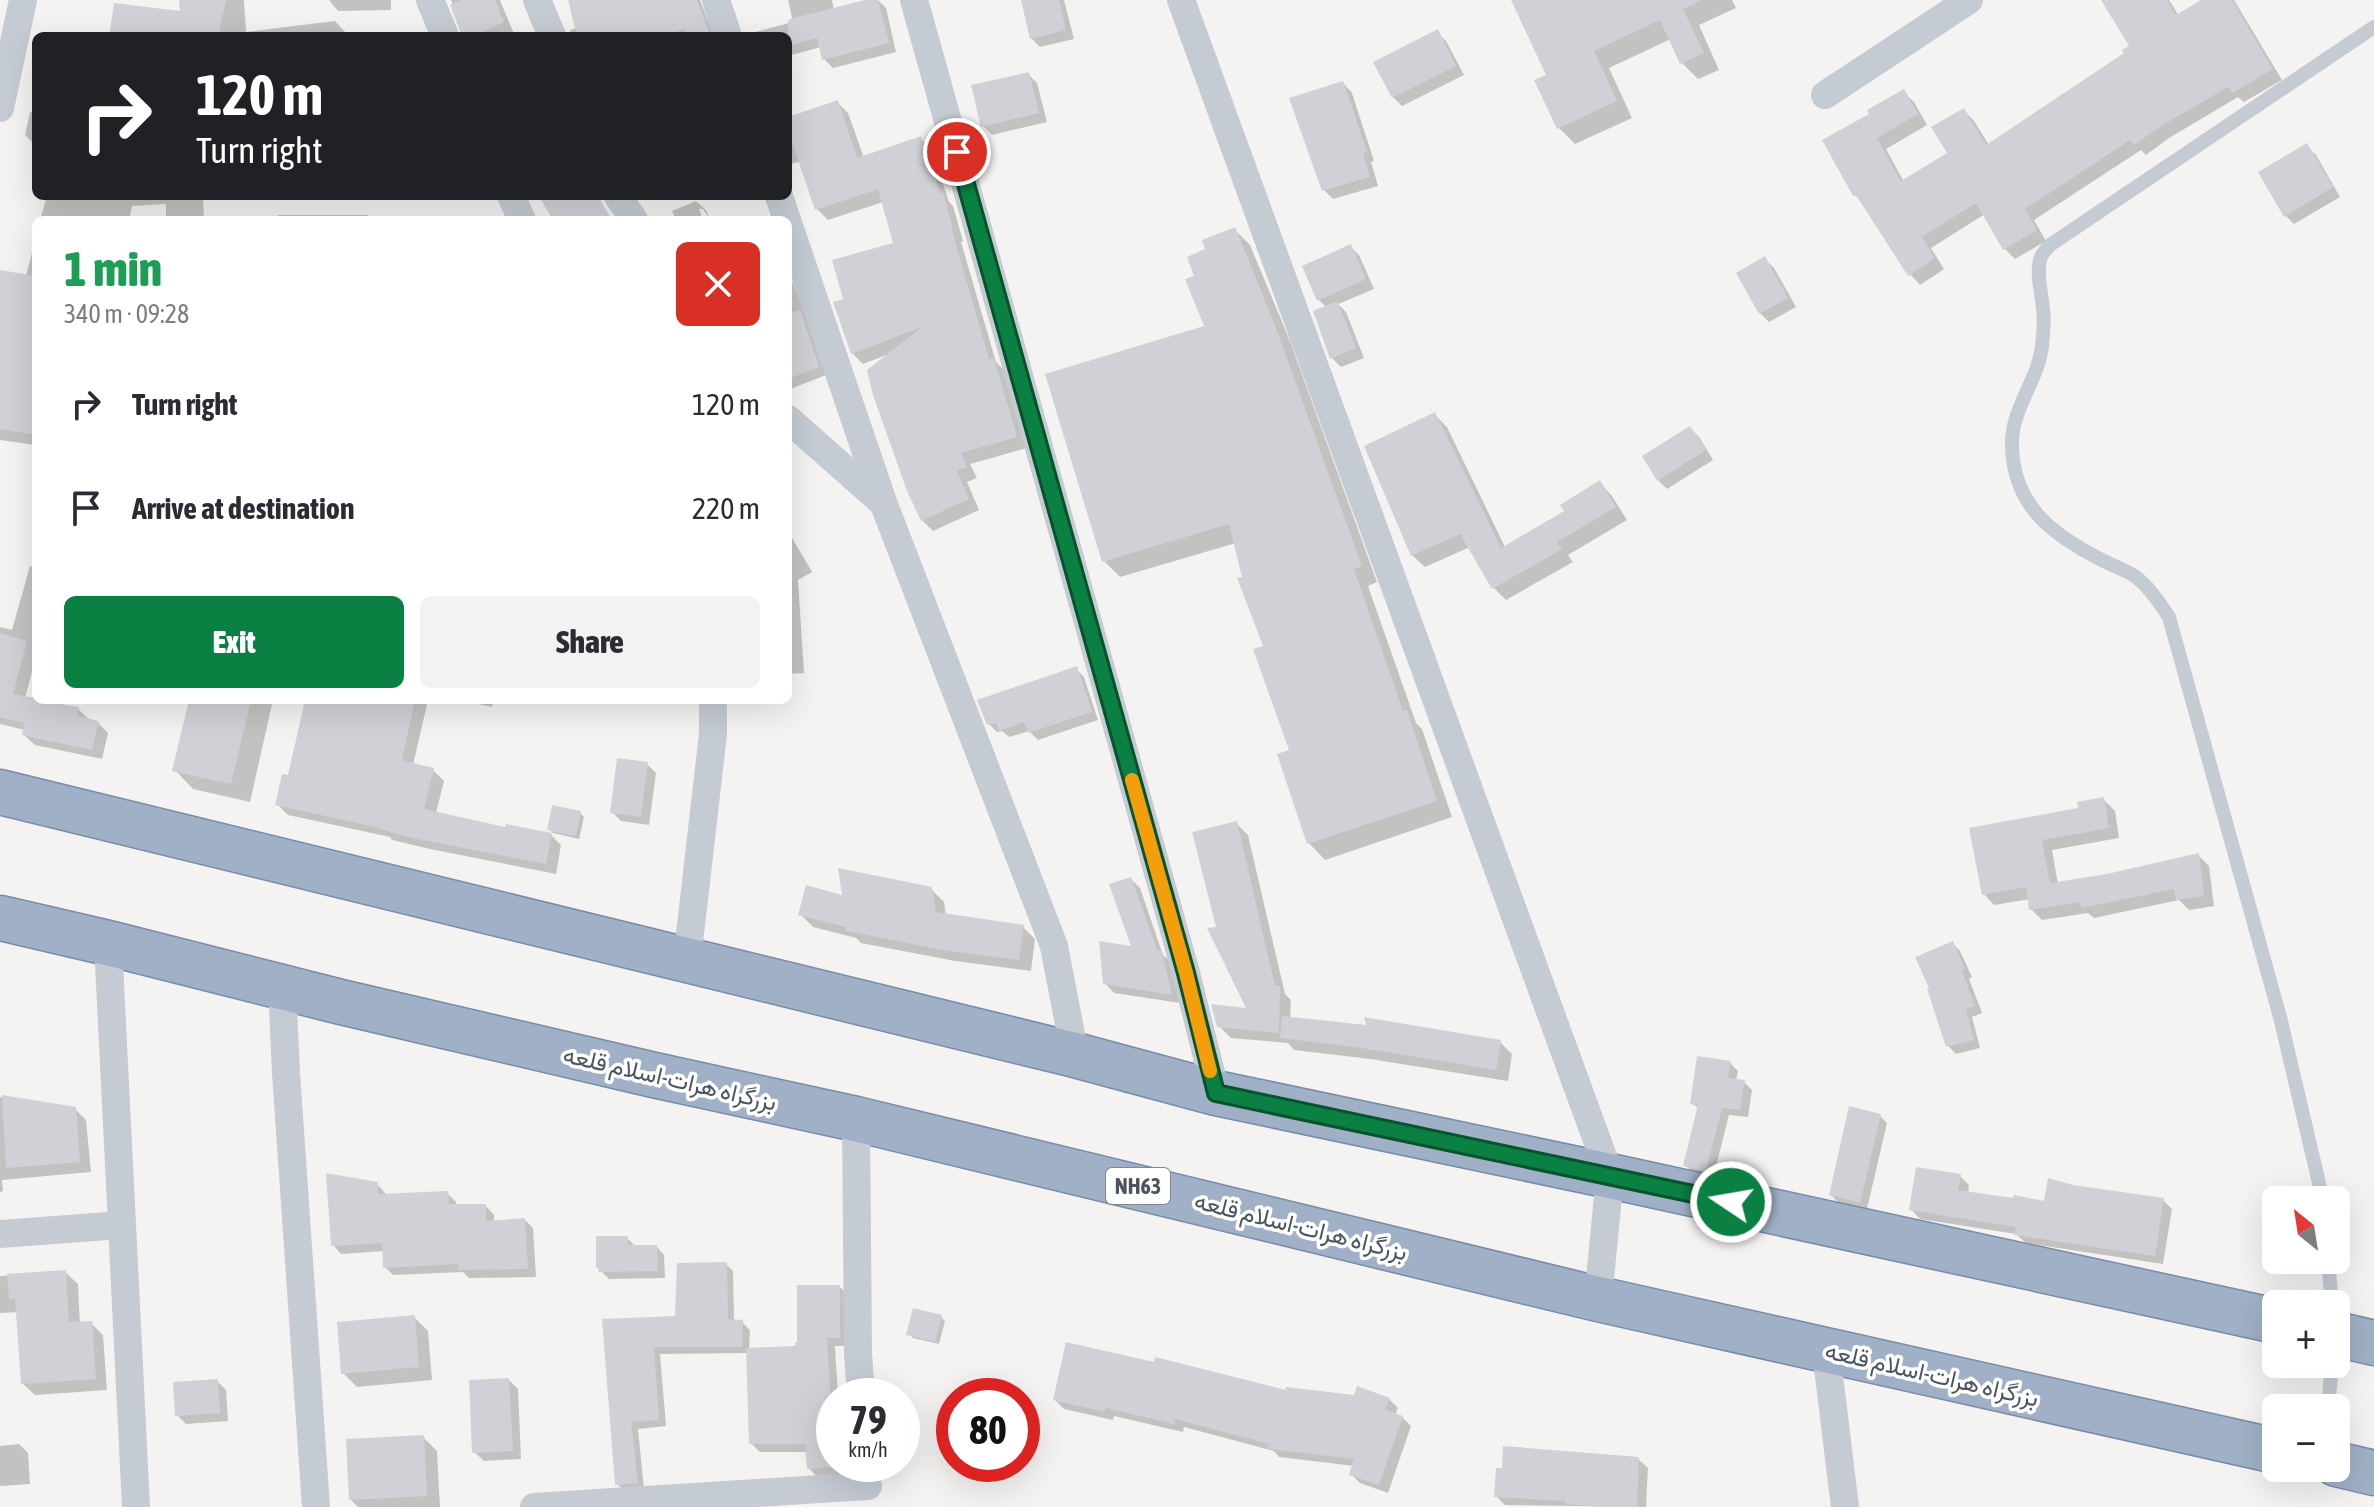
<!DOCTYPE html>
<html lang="en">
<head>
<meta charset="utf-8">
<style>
	:root { --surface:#fff; --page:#f2f2f3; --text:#2b2b33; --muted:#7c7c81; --accent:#0b8043 }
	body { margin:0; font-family:"Asap Condensed",Vazirmatn,sans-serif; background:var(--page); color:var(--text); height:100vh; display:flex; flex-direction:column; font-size:30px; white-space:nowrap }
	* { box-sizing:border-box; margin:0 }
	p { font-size:26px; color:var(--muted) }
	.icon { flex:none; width:44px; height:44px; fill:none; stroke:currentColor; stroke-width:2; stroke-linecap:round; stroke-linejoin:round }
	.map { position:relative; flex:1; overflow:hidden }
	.panel { position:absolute; left:32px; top:216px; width:760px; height:488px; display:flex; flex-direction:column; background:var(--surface); border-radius:12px; box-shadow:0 8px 32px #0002 }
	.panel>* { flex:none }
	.guide { position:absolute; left:32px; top:32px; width:760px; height:168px; border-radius:12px; box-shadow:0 8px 32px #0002; background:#202124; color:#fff; overflow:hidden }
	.needle { width:52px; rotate:330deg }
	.fabs { position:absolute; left:2262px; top:1186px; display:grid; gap:16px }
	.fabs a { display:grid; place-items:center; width:88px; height:88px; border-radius:12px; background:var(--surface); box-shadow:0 8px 32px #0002; font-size:40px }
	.speed { position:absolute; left:816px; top:1378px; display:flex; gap:16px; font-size:40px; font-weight:700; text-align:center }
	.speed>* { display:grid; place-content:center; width:104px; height:104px; border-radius:50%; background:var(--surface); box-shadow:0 8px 32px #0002; line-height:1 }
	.speed small { font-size:20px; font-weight:400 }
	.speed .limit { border:12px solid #d22; background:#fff; color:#111 }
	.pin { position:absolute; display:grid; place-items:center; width:68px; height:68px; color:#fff; margin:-34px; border:4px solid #fff; border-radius:50%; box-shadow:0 2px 8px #0007 }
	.me { position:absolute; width:88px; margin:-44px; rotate:282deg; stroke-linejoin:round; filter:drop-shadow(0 0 6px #0008) }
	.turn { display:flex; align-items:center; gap:28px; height:168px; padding:0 32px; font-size:36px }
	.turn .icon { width:104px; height:104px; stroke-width:2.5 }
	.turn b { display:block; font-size:56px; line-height:68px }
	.round { display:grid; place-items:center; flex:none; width:84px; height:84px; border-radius:12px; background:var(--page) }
	.head { display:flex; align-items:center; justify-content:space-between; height:136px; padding:0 32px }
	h1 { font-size:48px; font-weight:800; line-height:60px; color:#1e9e55 }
	.action { display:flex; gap:16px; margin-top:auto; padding:16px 32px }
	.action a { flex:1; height:92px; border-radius:12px; background:var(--accent); color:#fff; font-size:32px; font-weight:800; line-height:92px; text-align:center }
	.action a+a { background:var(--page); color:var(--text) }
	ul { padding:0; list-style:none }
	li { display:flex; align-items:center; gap:24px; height:104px; padding:0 32px }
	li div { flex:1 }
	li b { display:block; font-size:30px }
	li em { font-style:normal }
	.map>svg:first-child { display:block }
	.shadow { fill:#0003 }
	.building { fill:#d0d1d6 }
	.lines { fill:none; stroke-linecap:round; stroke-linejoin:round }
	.trunk-casing { stroke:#788caa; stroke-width:47 }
	.service { stroke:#c4cbd3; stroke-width:14 }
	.minor { stroke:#c4cbd3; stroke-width:28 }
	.trunk { stroke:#a0b0c6; stroke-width:44 }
	.route-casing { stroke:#07532c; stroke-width:20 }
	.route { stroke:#0b8043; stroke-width:14 }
	.slow { stroke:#f59e0b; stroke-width:14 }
	.labels { text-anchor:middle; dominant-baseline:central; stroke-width:7; stroke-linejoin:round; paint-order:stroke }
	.shield { fill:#fff; stroke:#81878f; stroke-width:2 }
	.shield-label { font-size:22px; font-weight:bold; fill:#4b545f }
	.street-label { font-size:24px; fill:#4b545f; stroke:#fff }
</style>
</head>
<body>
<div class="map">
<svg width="2374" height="1507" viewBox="0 0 2374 1507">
	<rect width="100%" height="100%" fill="#f4f3f2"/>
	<g class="shadow">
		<path d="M181,0H244L246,32L335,21L349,36H111L182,14Z"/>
		<path d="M329,0H391V10L338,11Z"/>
		<path d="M451,0H500L514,34L510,36H463V29Z"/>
		<path d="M570,0H700L714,36H571L570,30L577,28Z"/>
		<path d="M788,0H832L834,10L878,0L886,8L896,52L833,68L824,59L821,47L788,56V36H749L748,34L793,22Z"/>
		<path d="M1023,0H1064L1074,39L1040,47L1031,38Z"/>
		<path d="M1513,0H1732L1736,8L1699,25L1719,70L1698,79L1682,63L1671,39L1609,68L1632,118L1575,144L1559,128L1548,76Z"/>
		<path d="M2106,0H2169L2179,16L2205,0H2234L2282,80L2244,102L2238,97L2169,138L2146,155L2141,150L2034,220L2046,241L2015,259L2005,249L1985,214L1931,248L1944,269L1920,285L1910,274L1865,205L1855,195L1872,115L1903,92L1914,102L1927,125L1886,149L1904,182L1950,154L1964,110L1974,121L1989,145L2127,54L2132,47Z"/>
		<path d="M1437,32L1446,41L1464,75L1402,106L1393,97Z"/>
		<path d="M1028,74L1037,83L1047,122L992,135L983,126Z"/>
		<path d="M1343,83L1352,93L1374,161L1371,162L1378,186L1333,199L1324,190Z"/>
		<path d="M837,102L848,113L864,158L921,139L932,150L949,202L953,206L963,241L961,242L996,362L1005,371L1027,448L970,464L977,478L967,482L979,510L933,531L922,520L889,354L863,364L852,353L845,300L896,244L883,202L828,220L817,209L801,161L791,164L788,161V119Z"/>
		<path d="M30,112L36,113V146L25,135Z"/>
		<path d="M2307,146L2316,155L2340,197L2294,224L2285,215Z"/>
		<path d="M47,196H203L204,220H166V204L132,206L129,220H40Z"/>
		<path d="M696,201L706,210L710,220L703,209H699L703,220H676L672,211Z"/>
		<path d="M278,215H368L372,220H278Z"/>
		<path d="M1234,229L1250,245L1290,341L1377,582L1368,586L1416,723L1422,729L1452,817L1325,860L1309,843L1279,755L1291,751L1265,647L1236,543L1120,577L1104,561L1207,328L1197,277L1208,250Z"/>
		<path d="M36,237V445L0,440V284L26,276Z"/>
		<path d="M1350,246L1359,255L1374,289L1338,304L1346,312L1364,358L1341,367L1332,358L1327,308L1319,300Z"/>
		<path d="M1765,259L1774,268L1796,307L1769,322L1760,313Z"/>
		<path d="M788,271L803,307L826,375L788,390Z"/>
		<path d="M1434,414L1447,427L1505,547L1566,512L1600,483L1612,496L1627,520L1568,555L1573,562L1506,600L1494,588L1470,547L1425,567L1412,555Z"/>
		<path d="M1690,428L1699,437L1713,460L1667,489L1658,480Z"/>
		<path d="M788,531L812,572L798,580L804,673L788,674Z"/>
		<path d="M30,566L36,567V657L25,698L78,709L89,719L98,723L108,733L102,759L35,745L24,735L25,730L0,724V627L12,630Z"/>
		<path d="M1076,669L1084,677L1098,720L1038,740L1029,731L1009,737L1002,731L997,732L989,724Z"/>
		<path d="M191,700H273L250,802L193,789L175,770Z"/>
		<path d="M307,700H428L413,765L433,770L444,781L436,813L507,829L551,835L561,845L556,874L430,849L392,840L390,837L288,815L278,805L289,777Z"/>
		<path d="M461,700H494L492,707Z"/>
		<path d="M647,764L656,773L649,825L621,821L612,812Z"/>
		<path d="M2104,800L2115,811L2119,838L2052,850L2058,884L2108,876L2198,855L2209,866L2214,906L2189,910L2179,900L2094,918L2088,913L2042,920L2031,909L2030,899L1994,905L1984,894L1972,829L2081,809Z"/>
		<path d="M580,813L584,817L579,839L553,833L549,829Z"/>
		<path d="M1236,823L1248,835L1285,994L1291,1000L1290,1019L1500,1042L1512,1054L1508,1081L1370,1059L1294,1050L1288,1043L1231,1038L1219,1026L1250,1011L1218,929Z"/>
		<path d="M1131,879L1140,888L1163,955L1171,962L1180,1003L1114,993L1105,983L1134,949Z"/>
		<path d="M931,889L944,902L946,915L1023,927L1035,939L1031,971L955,961L861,943L856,938L813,927L801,915Z"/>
		<path d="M1952,943L1960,951L1972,977L1969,979L1982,1013L1972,1017L1980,1048L1956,1054L1948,1046Z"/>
		<path d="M1730,1063L1738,1071L1736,1081L1744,1082L1752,1090L1748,1117L1729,1115L1713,1178L1693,1173L1685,1165L1699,1109L1692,1103Z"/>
		<path d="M0,1097L75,1109L86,1120L91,1172L2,1180L3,1191L0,1192Z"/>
		<path d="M1880,1116L1887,1123L1867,1209L1838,1202L1831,1195Z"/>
		<path d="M1960,1176L1969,1185L1968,1193L2046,1203L2073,1187L2163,1200L2172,1209L2163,1264L2026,1243L2016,1234L1920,1219L1911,1209Z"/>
		<path d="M377,1184L385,1193V1196L447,1193L456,1202V1206H486L494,1215V1222L525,1220L533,1228L536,1277L469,1278L463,1272L393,1275L385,1267L384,1251L341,1254L333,1245Z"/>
		<path d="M627,1238L635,1246L657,1247L664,1255L665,1278L609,1279L601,1271Z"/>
		<path d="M726,1264L733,1271L734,1322H742L750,1330L749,1350L797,1348L840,1287L849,1296L848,1346H835L838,1396H834V1464H842L843,1475L818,1478L809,1468L808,1452H760L751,1443L748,1353L660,1354L666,1426L638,1429L644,1489L625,1491L617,1484L604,1321L677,1318Z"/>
		<path d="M65,1272L78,1284L80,1324L91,1323L103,1335L107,1390L35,1395L22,1383L18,1312L0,1313V1276Z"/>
		<path d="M414,1317L428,1331L432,1380L357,1387L343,1373Z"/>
		<path d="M941,1317L945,1321L939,1344L913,1338L909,1334Z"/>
		<path d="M509,1380L518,1389L521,1459L484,1461L474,1452Z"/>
		<path d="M217,1381L226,1390L228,1421L186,1424L177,1415Z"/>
		<path d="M1288,1393L1389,1399L1398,1408L1395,1415L1402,1417L1411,1426L1388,1493L1360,1483L1351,1474L1354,1466L1279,1457L1274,1451L1184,1427L1183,1432L1114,1416L1113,1420L1064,1409L1055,1400Z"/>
		<path d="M423,1437L437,1451L440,1507H358L350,1499Z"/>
		<path d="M19,1444L28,1453L30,1484L0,1486V1446Z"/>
		<path d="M1638,1459L1648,1468L1646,1507L1505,1505L1496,1496Z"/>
	</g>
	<g class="building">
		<path d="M179,0H226L218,36H109L114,3L180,11Z"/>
		<path d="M461,0H495L504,22L473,36H462L450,5Z"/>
		<path d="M568,0H697L710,36H687L684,29L664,36H577Z"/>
		<path d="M865,0H878L889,43L822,60L817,38L788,46V21L790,19Z"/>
		<path d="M1021,0H1059L1066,30L1030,39Z"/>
		<path d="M1511,0H1702L1683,9L1704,53L1680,64L1660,20L1594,51L1617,101L1557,129L1534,80L1546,75Z"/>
		<path d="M2101,0H2167L2176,15L2201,0H2232L2273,69L2232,93L2228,87L2158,128L2134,145L2130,140L2025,209L2037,230L2003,250L1976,203L1922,237L1935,258L1908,276L1856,195L1853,196L1822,140L1869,114L1867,110L1904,89L1918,114L1877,138L1901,181L1947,153L1931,127L1964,108L1986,145L2124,53L2122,50L2129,46Z"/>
		<path d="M1438,29L1456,66L1392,98L1373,62Z"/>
		<path d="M1029,72L1039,113L981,127L971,85Z"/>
		<path d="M1343,81L1367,152L1363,153L1370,177L1322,191L1289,98Z"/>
		<path d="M838,100L857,158L921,136L940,193L943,192L953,230L952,231L989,359L994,358L1017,437L961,453L967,467L957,471L969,499L921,521L907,491L873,395L867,370L924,326L851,354L833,302L843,299L832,260L893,243L878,189L815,210L788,130V117Z"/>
		<path d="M2307,143L2333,187L2284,217L2258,172Z"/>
		<path d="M539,196H598L612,220H553Z"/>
		<path d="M1235,227L1274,323L1362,566L1354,569L1403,711L1407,710L1437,801L1307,844L1277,754L1289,750L1253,649L1263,646L1237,578L1242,577L1229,524L1102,562L1045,374L1204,326L1185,279L1194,276L1187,257L1205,249L1202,240Z"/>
		<path d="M1351,244L1366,279L1317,301L1302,266Z"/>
		<path d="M1765,256L1788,298L1759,314L1736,273Z"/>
		<path d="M0,270L36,276V435L0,429Z"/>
		<path d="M1337,301L1356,348L1330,359L1313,311Z"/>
		<path d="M800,310L819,367L788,379V313Z"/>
		<path d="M1435,412L1501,548L1564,511L1560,505L1600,480L1616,507L1557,542L1562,549L1492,589L1460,534L1411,556L1364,446Z"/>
		<path d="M1690,426L1706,450L1657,481L1642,456Z"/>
		<path d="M0,633L27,641L13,694L36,698V700L79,707L77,716L99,721L92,750L22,735L24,723L0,717Z"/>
		<path d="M1077,666L1092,712L1028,733L1024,722L999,731L996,723L987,725L977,700Z"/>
		<path d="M189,700H251L231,784L172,771Z"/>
		<path d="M305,700H415L402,760L434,768L424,809L505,827L506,824L552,833L546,864L417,839L379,829L380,828L275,805L282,774L288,775Z"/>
		<path d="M617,758L648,762L641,817L610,813Z"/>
		<path d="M2104,797L2109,828L2042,840L2050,883L2107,874L2199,853L2204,896L2176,900L2174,889L2081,908L2080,902L2029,910L2026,887L1982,895L1969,828L2078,808L2077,802Z"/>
		<path d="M552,805L581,811L576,836L547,830Z"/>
		<path d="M1237,821L1275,986H1280L1279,1033L1217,1027L1211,1004L1246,1008L1207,928L1216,927L1192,832Z"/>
		<path d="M838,868L932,887L936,912L1024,925L1019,960L942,950L847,931L846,927L798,915L806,885L842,895Z"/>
		<path d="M1131,877L1157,950L1162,951L1172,995L1103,984L1099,941L1131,946L1109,884Z"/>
		<path d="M1953,941L1965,969L1962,971L1975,1006L1966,1009L1974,1040L1946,1047L1927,989L1929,988L1915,957Z"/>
		<path d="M1282,1016L1366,1025L1364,1017L1501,1040L1496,1070L1355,1047L1280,1038Z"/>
		<path d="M1697,1056L1731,1061L1728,1078L1745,1080L1740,1110L1722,1108L1706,1171L1683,1166L1698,1105L1690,1104Z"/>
		<path d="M2,1095L76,1107L80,1162L6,1168Z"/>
		<path d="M1849,1106L1881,1114L1860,1203L1829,1195Z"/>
		<path d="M1916,1167L1961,1174L1958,1190L2013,1198L2014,1195L2044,1201L2048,1178L2073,1185L2164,1198L2155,1256L2014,1235L2016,1227L1909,1210Z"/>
		<path d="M326,1173L378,1182V1194L448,1191L449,1204H486V1221L525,1218L528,1269L458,1270V1264L383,1268L382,1243L331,1246Z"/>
		<path d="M596,1236H628V1245H657L658,1271L599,1272L598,1268H596Z"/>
		<path d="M727,1262L728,1319L743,1320L742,1347H654L659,1420L631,1422L638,1483L615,1485L602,1319L675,1316L677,1263Z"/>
		<path d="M66,1270L69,1322L92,1321L96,1379L21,1384L15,1298L9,1299L7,1274Z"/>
		<path d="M797,1285H840V1338H827L832,1423L834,1422V1467L807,1469L805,1444H749L746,1348L795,1346V1343L797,1342Z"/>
		<path d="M913,1308L942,1315L935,1342L906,1335Z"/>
		<path d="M415,1315L419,1367L341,1374L337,1322Z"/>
		<path d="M1066,1342L1154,1362L1155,1357L1286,1390V1387L1354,1395L1357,1386L1390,1398L1385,1410L1403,1416L1379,1485L1349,1475L1354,1459L1268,1449L1269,1444L1175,1419L1174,1424L1106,1408L1105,1412L1053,1400Z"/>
		<path d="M509,1378L513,1451L472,1453L469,1380Z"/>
		<path d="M218,1379L220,1413L175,1416L173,1382Z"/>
		<path d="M424,1435L427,1496L349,1500L346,1439Z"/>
		<path d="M1503,1446L1639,1457L1637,1507H1602L1565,1504V1501L1494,1497L1496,1468H1502Z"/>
	</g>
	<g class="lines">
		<g class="trunk-casing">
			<g id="trunk">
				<path d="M0,792L1075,1055L1216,1093L1610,1176L2276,1321"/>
				<path d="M0,918L108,943L341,1002L654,1075L856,1119L1598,1299L2276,1451"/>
				<path d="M2336,1334L2374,1343"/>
				<path d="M2336,1464L2374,1473"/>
			</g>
		</g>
		<g class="service">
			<path d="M2323,1200L2280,1017L2169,617C2159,602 2148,585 2133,575C2123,569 2111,565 2100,559C2051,534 2013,505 2012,445C2011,409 2038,381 2042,346C2043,334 2045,321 2043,309C2042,294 2036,275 2040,260C2041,254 2046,250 2050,245L2374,27"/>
			<path d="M2328,1260L2332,1304"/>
			<path d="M2328,1408L2332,1364"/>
		</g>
		<g class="minor">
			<path d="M430,0L445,36"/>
			<path d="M537,0L552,36"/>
			<path d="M716,0L728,36"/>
			<path d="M914,0L1186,973L1216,1093"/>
			<path d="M1181,0L1610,1176L1598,1299"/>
			<path d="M1825,95L1969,0"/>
			<path d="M0,108L23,0"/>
			<path d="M511,196L522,220"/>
			<path d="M618,196L634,220"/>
			<path d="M779,196L787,220"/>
			<path d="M788,223L883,502L1054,946L1075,1055"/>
			<path d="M788,419L882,502"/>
			<path d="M108,943L136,1507"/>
			<path d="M687,960L713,734V700"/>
			<path d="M282,986L286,1073L316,1507"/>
			<path d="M856,1119L858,1353L861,1396"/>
			<path d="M0,1234L121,1225"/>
			<path d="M1826,1351L1845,1507"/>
			<path d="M534,1507L868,1486"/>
		</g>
		<use href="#trunk" class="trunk"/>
	</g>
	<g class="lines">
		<g class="route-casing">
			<path id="route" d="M957,152L1186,973L1216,1093L1731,1202"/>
		</g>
		<use href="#route" class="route"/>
		<path class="slow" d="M1132,780L1186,973L1210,1071"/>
	</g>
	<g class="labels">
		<rect class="shield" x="1106" y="1168" width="64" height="36" rx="6"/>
		<g class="shield-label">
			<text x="1138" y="1186">NH63</text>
		</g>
		<g class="street-label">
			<text transform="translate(670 1078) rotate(13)">بزرگراه هرات-اسلام قلعه</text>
			<text transform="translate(1301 1226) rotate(14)">بزرگراه هرات-اسلام قلعه</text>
			<text transform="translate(1932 1374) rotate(13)">بزرگراه هرات-اسلام قلعه</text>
		</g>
	</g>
</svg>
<div class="fabs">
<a><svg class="needle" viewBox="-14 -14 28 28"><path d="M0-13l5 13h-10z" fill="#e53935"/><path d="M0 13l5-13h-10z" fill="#7c7c81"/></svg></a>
<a>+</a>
<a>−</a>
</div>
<div class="speed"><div>79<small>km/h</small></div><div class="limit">80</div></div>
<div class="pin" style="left:957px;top:152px;background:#d93025"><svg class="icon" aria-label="arrive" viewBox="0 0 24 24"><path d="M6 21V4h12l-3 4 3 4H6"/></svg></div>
<svg class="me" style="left:1731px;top:1202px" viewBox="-20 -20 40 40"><circle r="17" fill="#0b8043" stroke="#fff" stroke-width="3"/><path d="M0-11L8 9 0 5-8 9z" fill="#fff"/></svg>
<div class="guide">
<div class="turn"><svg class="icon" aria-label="right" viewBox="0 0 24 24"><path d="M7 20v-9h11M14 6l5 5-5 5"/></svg><div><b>120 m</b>Turn right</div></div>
</div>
<section class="panel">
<div class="head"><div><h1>1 min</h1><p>340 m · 09:28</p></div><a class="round" style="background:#d93025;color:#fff"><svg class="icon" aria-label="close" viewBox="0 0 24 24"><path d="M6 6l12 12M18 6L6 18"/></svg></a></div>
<ul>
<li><svg class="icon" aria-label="right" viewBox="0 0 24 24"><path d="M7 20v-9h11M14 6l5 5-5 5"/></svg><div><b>Turn right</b></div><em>120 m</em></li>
<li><svg class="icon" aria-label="arrive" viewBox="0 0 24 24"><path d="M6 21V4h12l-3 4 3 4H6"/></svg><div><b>Arrive at destination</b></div><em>220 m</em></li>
</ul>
<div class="action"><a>Exit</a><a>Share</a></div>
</section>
</div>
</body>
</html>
